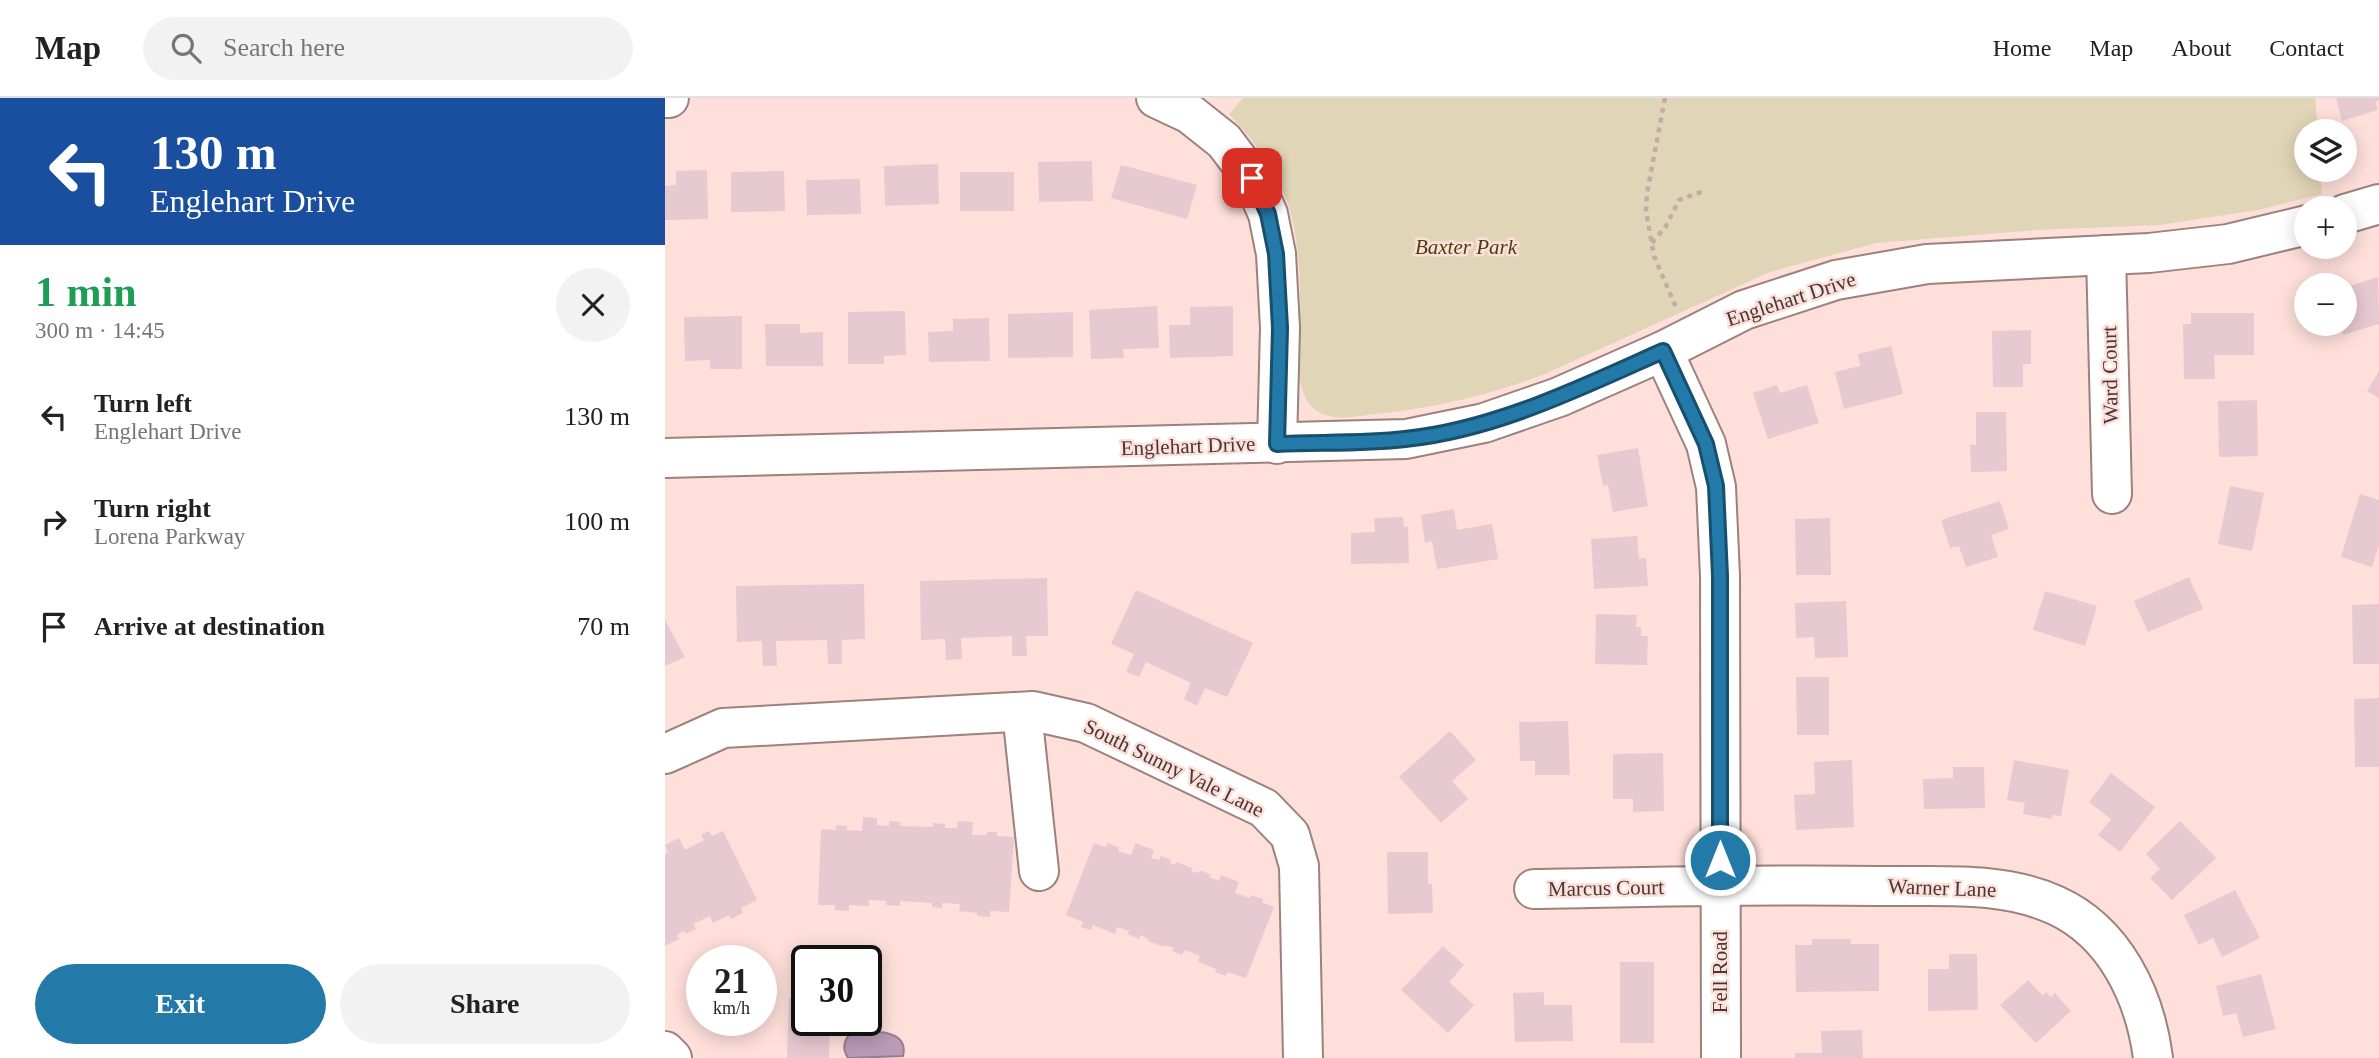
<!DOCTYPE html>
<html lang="en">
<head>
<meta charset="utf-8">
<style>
	:root { --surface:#fff; --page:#f2f2f2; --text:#222; --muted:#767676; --line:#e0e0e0; --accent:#2379a8 }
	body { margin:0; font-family:Georgia,serif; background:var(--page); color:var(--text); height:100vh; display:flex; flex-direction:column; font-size:26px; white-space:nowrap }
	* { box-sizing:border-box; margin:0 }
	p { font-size:23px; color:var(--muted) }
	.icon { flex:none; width:38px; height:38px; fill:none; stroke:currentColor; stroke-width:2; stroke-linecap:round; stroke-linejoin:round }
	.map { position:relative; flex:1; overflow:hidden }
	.drawer { display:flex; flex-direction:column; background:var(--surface); width:665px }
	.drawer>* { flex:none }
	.guide { background:#1a4fa0; color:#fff; overflow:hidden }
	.tools { position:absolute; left:1629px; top:21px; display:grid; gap:14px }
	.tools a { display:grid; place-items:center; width:63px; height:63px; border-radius:50%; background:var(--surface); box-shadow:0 4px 18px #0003; font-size:35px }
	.speed { position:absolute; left:21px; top:847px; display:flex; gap:14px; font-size:35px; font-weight:700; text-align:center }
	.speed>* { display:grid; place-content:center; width:91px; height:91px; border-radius:50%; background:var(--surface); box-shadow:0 4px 18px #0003; line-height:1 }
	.speed small { font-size:18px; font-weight:400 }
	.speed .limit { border:4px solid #111; border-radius:10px; background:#fff; color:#111 }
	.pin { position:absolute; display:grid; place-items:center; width:60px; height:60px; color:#fff; margin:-30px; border-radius:14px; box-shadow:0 4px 10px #0006 }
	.me { position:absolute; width:77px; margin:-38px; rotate:0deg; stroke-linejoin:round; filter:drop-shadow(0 0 5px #0008) }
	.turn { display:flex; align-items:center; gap:24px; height:147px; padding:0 35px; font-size:32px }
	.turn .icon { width:91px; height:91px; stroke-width:2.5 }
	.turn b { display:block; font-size:49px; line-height:60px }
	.round { display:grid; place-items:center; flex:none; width:74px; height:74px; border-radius:37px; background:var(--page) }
	.overview { display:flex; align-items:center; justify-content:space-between; height:119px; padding:0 35px }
	h1 { font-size:42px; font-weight:800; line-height:52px; color:#1e9e55 }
	.cta { display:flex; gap:14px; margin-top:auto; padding:14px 35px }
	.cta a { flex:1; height:80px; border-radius:42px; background:var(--accent); color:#fff; font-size:28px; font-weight:800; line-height:80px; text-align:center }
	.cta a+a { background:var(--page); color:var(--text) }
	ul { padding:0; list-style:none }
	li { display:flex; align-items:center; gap:21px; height:105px; padding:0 35px }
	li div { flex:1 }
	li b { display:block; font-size:26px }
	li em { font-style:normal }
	header { display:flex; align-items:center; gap:42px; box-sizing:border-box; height:98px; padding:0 35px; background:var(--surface); border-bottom:2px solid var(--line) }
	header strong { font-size:33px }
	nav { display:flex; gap:38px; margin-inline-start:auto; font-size:24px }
	.search { width:490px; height:63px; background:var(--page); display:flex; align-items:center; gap:18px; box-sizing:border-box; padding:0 24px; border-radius:38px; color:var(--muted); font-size:26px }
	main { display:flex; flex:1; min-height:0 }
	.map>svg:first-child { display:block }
	.green { fill:#e1d5b7 }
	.water { fill:#ba9ab7; stroke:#977d90; stroke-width:2 }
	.building { fill:#e7c9d1 }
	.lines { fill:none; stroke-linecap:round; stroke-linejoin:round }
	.minor-casing { stroke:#9d817c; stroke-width:42 }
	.path { stroke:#c5aba7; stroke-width:4.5; stroke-dasharray:5 5; stroke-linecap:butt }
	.minor { stroke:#fff; stroke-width:38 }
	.route-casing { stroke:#174f6d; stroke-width:18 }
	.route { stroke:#2379a8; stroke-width:12 }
	.labels { text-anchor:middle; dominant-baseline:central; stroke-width:5; stroke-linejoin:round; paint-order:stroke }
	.park-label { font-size:21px; font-style:italic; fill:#4e3e0e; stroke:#fedfda }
	.street-label { font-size:21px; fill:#453836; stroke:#fedfda }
</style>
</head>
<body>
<header>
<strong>Map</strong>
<div class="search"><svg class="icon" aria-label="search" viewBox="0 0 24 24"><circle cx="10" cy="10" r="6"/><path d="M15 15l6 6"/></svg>Search here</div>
<nav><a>Home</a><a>Map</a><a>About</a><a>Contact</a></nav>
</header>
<main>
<section class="drawer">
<div class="guide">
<div class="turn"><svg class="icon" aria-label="left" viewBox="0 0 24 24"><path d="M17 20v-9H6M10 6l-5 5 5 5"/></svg><div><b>130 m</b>Englehart Drive</div></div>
</div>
<div class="overview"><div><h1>1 min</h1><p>300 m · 14:45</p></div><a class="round"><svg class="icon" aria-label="close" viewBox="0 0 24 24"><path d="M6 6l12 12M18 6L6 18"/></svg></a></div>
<ul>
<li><svg class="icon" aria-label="left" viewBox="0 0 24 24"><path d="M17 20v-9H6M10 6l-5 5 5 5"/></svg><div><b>Turn left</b><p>Englehart Drive</p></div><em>130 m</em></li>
<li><svg class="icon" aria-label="right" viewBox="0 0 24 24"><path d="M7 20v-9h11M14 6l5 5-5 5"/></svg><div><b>Turn right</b><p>Lorena Parkway</p></div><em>100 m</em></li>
<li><svg class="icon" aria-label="arrive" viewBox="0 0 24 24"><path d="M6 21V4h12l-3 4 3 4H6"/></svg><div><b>Arrive at destination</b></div><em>70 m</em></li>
</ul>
<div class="cta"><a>Exit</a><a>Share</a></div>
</section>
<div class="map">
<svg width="1714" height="960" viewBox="0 0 1714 960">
	<rect width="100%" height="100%" fill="#fedfda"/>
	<path class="green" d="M578,0H1650L1653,33H1642V72H1655L1657,96L1593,112L1494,127L1371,132L1211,145L1105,174L880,276C821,298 774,309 712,316C697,317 679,322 664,318C644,314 637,296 634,278C634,227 639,171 627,121C618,80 592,46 564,16Z"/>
	<path class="water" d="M195,933C213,933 244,933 238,958L183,960C178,952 178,946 183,938Z"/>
	<g class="building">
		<path d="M1671,0H1714V2L1710,4L1713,12L1677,23Z"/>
		<path d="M427,63L428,103L374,104L373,64Z"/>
		<path d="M273,66L274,106L220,108L219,68Z"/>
		<path d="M456,67L532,87L522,121L446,100Z"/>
		<path d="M42,72L43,121L0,122V88L11,87V73Z"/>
		<path d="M119,73L120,113L66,114V74Z"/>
		<rect x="295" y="74" width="54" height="39"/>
		<path d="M195,81L196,116L142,117L141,82Z"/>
		<path d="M1713,179L1714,226L1678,237L1675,226H1680V204L1689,201L1685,188Z"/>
		<path d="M492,208L494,250L458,251L459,260L426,261L424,212Z"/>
		<path d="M568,208V258L505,260L504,227H525V209Z"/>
		<path d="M240,213L241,257L219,258V266H183V214Z"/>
		<path d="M408,214V259L343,260V216Z"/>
		<path d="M1526,215H1589V257H1549L1550,281H1519L1518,226H1526Z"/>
		<path d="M77,218V271H45V262L20,263L19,219Z"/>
		<path d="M324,220L325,263L264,264L263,234L288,233V221Z"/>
		<path d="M100,226H135V235L158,234V268H101Z"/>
		<path d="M1366,232V266H1358V289H1328L1327,233Z"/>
		<path d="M1226,248L1238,296L1179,311L1170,274L1195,268L1193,256Z"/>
		<path d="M1714,273V300L1702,293Z"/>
		<path d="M1112,287L1115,295L1142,287L1154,325L1103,341L1088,295Z"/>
		<path d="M1592,302L1593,358L1554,359L1553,303Z"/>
		<path d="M1311,314H1341L1342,373L1306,374L1305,347H1311Z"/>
		<path d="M973,350L983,408L948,414L943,387L938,388L932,357Z"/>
		<path d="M1565,388L1599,395L1587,453L1553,446Z"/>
		<path d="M1695,396L1714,402V447L1707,469L1676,459Z"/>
		<path d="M1335,403L1344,431L1326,437L1333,459L1301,469L1294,448L1285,450L1276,422Z"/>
		<path d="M789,411L792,432L827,426L833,461L772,471L767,443L760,445L756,417Z"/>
		<path d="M738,419L739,429H743L744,465L686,466V435L710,434L709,420Z"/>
		<path d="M1165,420L1166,477H1131L1130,421Z"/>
		<path d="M972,438L974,461L981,460L983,488L929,491L926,441Z"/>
		<path d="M1524,479L1538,511L1483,534L1469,503Z"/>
		<path d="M382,480L383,538H361L362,558H347V538L296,540L297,561L281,562L280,541L256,542L255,483Z"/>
		<path d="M199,486L200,541L177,542V566H163L162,542L111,543L112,568H98L97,543L72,544L71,488Z"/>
		<path d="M471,492L588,545L562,599L540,590L532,608L519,601L526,585L481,564L474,579L461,574L469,556L446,546Z"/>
		<path d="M1380,493L1432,508L1420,548L1368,532Z"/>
		<path d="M1181,503L1183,559L1150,560L1149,539L1131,540L1130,505Z"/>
		<path d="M1714,506V566H1688L1687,507Z"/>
		<path d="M931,516L972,517L971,529H976V538H983L982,567L930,566Z"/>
		<path d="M0,522L20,559L0,568Z"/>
		<path d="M1131,579H1164V637H1132Z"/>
		<path d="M1714,600V669H1690L1689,601Z"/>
		<path d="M903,623L905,677H870V663H855L854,624Z"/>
		<path d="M785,633L811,662L787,683L803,701L776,725L734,679Z"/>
		<path d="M998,655L999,713L968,714V701H948V656Z"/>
		<path d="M1187,662L1189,729L1131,732L1129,697L1150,696L1149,664Z"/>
		<path d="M1349,662L1404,672L1396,718L1388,717L1387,721L1358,716L1360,705L1342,702Z"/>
		<path d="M1288,669H1319L1320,710L1259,711L1258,681L1288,680Z"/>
		<path d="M1446,675L1490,709L1455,754L1433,737L1446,721L1424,704Z"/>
		<path d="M198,719L212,720V727L224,728V723L235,724V728L268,729V725L280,726V730H292L293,723L308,724L307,737H322V734H332V738L349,739L344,814L325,813V819L312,818V815L294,813L295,806L277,805V810L267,809V805L235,803V808L221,807V803L204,802V808L184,807V813L170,812V807H153L156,731L171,732V727L182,728V732L197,733Z"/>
		<path d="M1515,723L1551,760L1507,802L1485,780L1495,771L1481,756Z"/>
		<path d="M44,733L47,738L58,733L92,802L76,810L78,815L66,821L64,817L48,825L45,818L28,826L31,831L21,836L19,833L12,837L14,841L0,848V756L3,754L0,747L14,740L20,752L39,742L36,737Z"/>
		<path d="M429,745L441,749L442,745L454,749L453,753L466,757L471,745L489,752L486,760L494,762L496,758L506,762L505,765L510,767L511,764L527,770L526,773L534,775L535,772L546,777L544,779L554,783L556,777L574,784L570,795L585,800L586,797L598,801L597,804L609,809L581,880L562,874L561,878L550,874L551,871L533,864L535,858L520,852L517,857L507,853L509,850L500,847L499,849L483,843V841L475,837L474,841L463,836L464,833L452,829L450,836L428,827L426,832L416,829L418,824L401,817Z"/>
		<path d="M722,754H763V785L767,786L768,815L723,816Z"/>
		<path d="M1570,792L1595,840L1557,859L1548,840L1534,847L1519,817Z"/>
		<path d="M1147,841H1186V846H1214V893L1131,894L1130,847H1147Z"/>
		<path d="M778,848L799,867L784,884L809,907L783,935L736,892Z"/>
		<path d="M1284,856H1312L1313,912L1263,913V871H1284Z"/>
		<rect x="955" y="864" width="34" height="81"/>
		<path d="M1596,876L1611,931L1578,939L1571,915L1558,918L1551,888Z"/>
		<path d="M1363,882L1378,898L1381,894L1386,899L1390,895L1406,913L1371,945L1335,907Z"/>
		<path d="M879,894V907H907L908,943L850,944L848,895Z"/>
		<path d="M124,900H142V922H165L164,960H122Z"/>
		<path d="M1197,932L1198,960H1130V955H1157L1156,933Z"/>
	</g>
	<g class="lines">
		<g class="minor-casing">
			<g id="minor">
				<path d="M0,0H4"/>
				<path d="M491,0L525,16L559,43L587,80L603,116L611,156L615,230L612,346"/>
				<path d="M1680,116L1714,106"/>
				<path d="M1441,157L1447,396"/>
				<path d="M998,253L1041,346L1051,389L1055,478L1056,960"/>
				<path d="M0,360L741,341L819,325L894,299L998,253L1079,212L1171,182L1262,166L1484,155L1563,146L1642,127"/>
				<path d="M357,614L374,773"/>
				<path d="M0,656L58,630L368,613L421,625L599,710L625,737L634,768L638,960"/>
				<path d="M869,791C983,789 1098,786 1213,788C1271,789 1335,782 1390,807C1450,834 1480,898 1488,960"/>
				<path d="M0,953L7,960"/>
			</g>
		</g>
		<g class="path">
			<path d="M1000,0L982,95L981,113L989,158L1012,212"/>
			<path d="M987,145L1001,128L1014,102L1039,93"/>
		</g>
		<use href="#minor" class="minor"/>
	</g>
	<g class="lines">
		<g class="route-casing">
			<path id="route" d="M587,80L603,116L611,156L615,230L612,346C654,344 698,346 740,341C830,332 917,289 998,253L1041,346L1051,388L1055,478V762"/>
		</g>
		<use href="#route" class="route"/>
	</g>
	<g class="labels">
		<g class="park-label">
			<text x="801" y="149">Baxter Park</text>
		</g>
		<g class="street-label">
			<text transform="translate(1126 201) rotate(-18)">Englehart Drive</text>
			<text transform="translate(1445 277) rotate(-91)">Ward Court</text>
			<text transform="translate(523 348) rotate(-2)">Englehart Drive</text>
			<text transform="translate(509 670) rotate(26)">South Sunny Vale Lane</text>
			<text transform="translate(941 790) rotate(-1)">Marcus Court</text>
			<text transform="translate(1277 790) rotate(2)">Warner Lane</text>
			<text transform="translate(1055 874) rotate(-90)">Fell Road</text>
		</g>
	</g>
</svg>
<div class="tools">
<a><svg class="icon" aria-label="layers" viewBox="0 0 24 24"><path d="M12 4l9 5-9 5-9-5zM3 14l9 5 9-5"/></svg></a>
<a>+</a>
<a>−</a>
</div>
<div class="speed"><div>21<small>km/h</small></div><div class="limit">30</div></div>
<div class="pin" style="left:587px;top:80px;background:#d93025"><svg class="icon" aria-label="arrive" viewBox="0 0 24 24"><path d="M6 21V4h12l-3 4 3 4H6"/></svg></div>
<svg class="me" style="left:1055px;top:762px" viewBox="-20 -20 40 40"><circle r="17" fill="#2379a8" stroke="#fff" stroke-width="3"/><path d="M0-11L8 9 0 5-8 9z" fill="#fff"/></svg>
</div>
</main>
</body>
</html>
